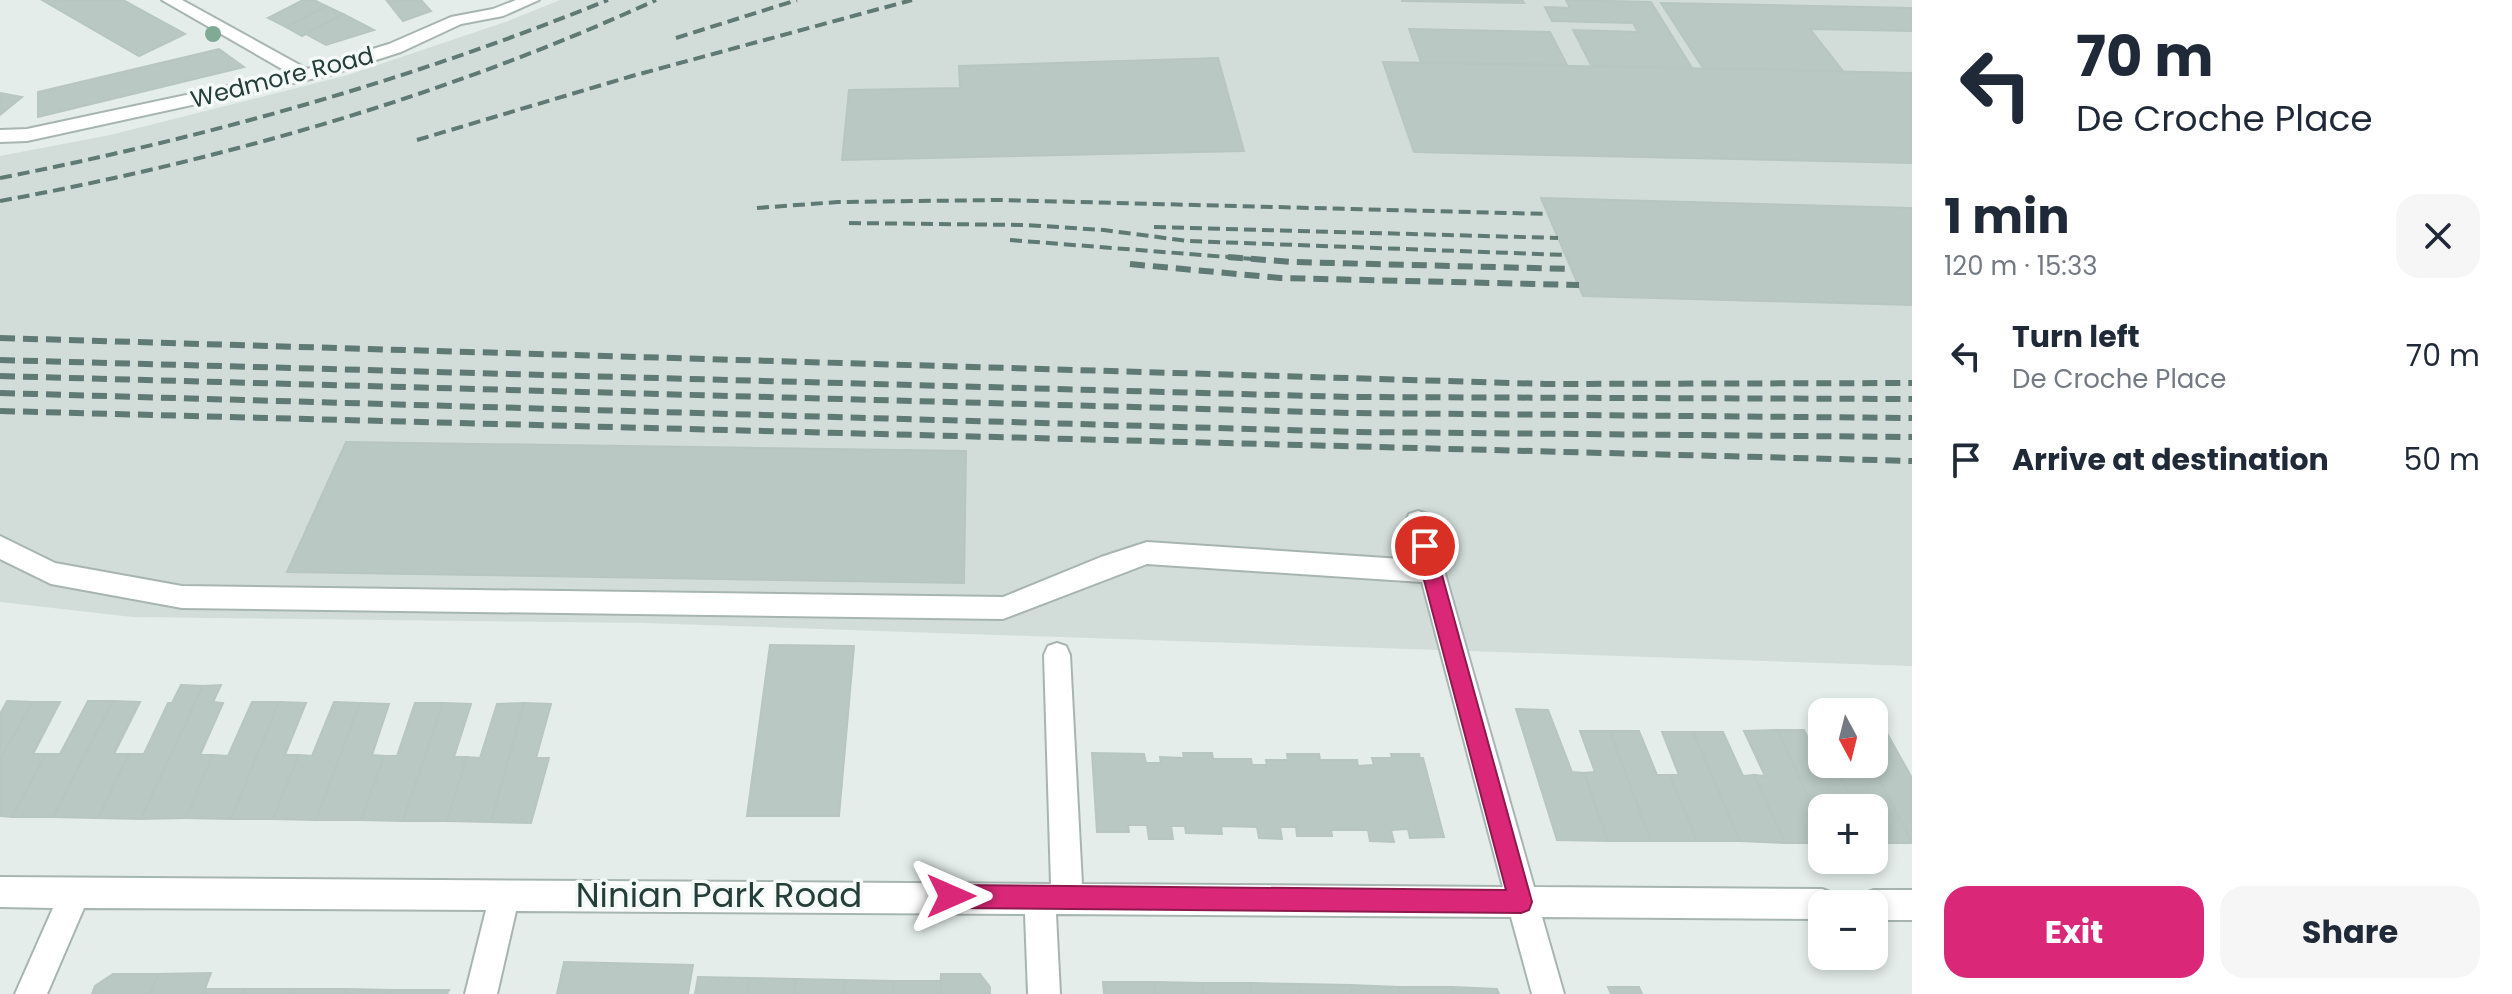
<!DOCTYPE html>
<html lang="en">
<head>
<meta charset="utf-8">
<style>
	:root { --surface:#fff; --page:#f6f6f7; --text:#1f2937; --muted:#747a83; --accent:#db2777 }
	body { margin:0; font-family:Poppins,sans-serif; background:var(--page); color:var(--text); height:100vh; display:flex; flex-direction:column; font-size:30px; white-space:nowrap }
	* { box-sizing:border-box; margin:0 }
	p { font-size:26px; color:var(--muted) }
	.icon { flex:none; width:44px; height:44px; fill:none; stroke:currentColor; stroke-width:2; stroke-linecap:round; stroke-linejoin:round }
	.map { position:relative; flex:1; overflow:hidden }
	.sheet { display:flex; flex-direction:column; background:var(--surface); width:600px }
	.sheet>* { flex:none }
	.guide { background:#fff; color:var(--text); overflow:hidden }
	.needle { width:52px; rotate:173deg }
	.fabs { position:absolute; left:1808px; top:698px; display:grid; gap:16px }
	.fabs a { display:grid; place-items:center; width:80px; height:80px; border-radius:16px; background:var(--surface); box-shadow:0 4px 12px #0003; font-size:40px }
	.pin { position:absolute; display:grid; place-items:center; width:68px; height:68px; color:#fff; margin:-34px; border:4px solid #fff; border-radius:50%; box-shadow:0 2px 8px #0007 }
	.me { position:absolute; width:88px; margin:-44px; rotate:90deg; stroke-linejoin:round; filter:drop-shadow(0 0 6px #0008) }
	.turn { display:flex; align-items:center; gap:28px; height:168px; padding:0 32px; font-size:36px }
	.turn .icon { width:104px; height:104px; stroke-width:2.5 }
	.turn b { display:block; font-size:56px; line-height:68px }
	.round { display:grid; place-items:center; flex:none; width:84px; height:84px; border-radius:24px; background:var(--page) }
	.head { display:flex; align-items:center; justify-content:space-between; height:136px; padding:0 32px }
	h1 { font-size:48px; font-weight:700; line-height:60px }
	.action { display:flex; gap:16px; margin-top:auto; padding:16px 32px }
	.action a { flex:1; height:92px; border-radius:24px; background:var(--accent); color:#fff; font-size:32px; font-weight:700; line-height:92px; text-align:center }
	.action a+a { background:var(--page); color:var(--text) }
	ul { padding:0; list-style:none }
	li { display:flex; align-items:center; gap:24px; height:104px; padding:0 32px }
	li div { flex:1 }
	li b { display:block; font-size:30px }
	li em { font-style:normal }
	main { display:flex; flex:1; min-height:0 }
	.map>svg:first-child { display:block }
	.built { fill:#d2ddd9 }
	.building { fill:#b9c8c3; stroke:#b7c6c1; stroke-width:2 }
	.lines { fill:none; stroke-linecap:round; stroke-linejoin:round }
	.minor-casing { stroke:#a7b5b1; stroke-width:4 }
	.minor { fill:#fff; fill-rule:evenodd }
	.rail-far1 { stroke:#5f7974; stroke-width:4; stroke-dasharray:12 6; stroke-linecap:butt }
	.rail { stroke:#5f7974; stroke-width:6; stroke-dasharray:15 8; stroke-linecap:butt }
	.tree { fill:#81aa94 }
	.route { fill:#db2777; stroke:#8e194d; stroke-width:2 }
	.labels { text-anchor:middle; dominant-baseline:central; stroke-width:7; stroke-linejoin:round; paint-order:stroke }
	.far-street-label { font-size:24px; fill:#243e39; stroke:#f5f9f7 }
	.near-street-label { font-size:34px; fill:#243e39; stroke:#f5f9f7 }
</style>
</head>
<body>
<main>
<div class="map">
<svg width="1912" height="994" viewBox="0 0 1912 994">
	<rect width="100%" height="100%" fill="#e4edea"/>
	<path class="built" d="M560,0H1912V666L644,623L132,617L0,602V156L110,135L348,75L508,21Z"/>
	<g class="building">
		<path d="M42,0H123L185,34L139,56Z"/>
		<path d="M303,0H314L326,6L286,27L268,18Z"/>
		<path d="M421,0L431,11L403,21L387,1Z"/>
		<path d="M1402,0H1522L1524,3L1402,1Z"/>
		<path d="M1566,0L1651,2L1692,68L1591,65L1573,30L1638,32L1633,23L1552,21L1545,7L1570,8Z"/>
		<path d="M1661,3L1912,8V31L1810,29L1843,71L1703,68Z"/>
		<path d="M326,6L343,14L302,36L286,27Z"/>
		<path d="M343,14L374,30L326,45L306,34Z"/>
		<path d="M1409,29L1550,32L1567,65L1421,62Z"/>
		<path d="M219,49L244,67L38,117V92Z"/>
		<path d="M1218,58L1244,151L842,160L849,90L960,88L959,66Z"/>
		<path d="M1383,62L1912,73V163L1414,152Z"/>
		<path d="M0,93L22,97L0,115Z"/>
		<path d="M1541,198L1912,208V305L1583,296Z"/>
		<path d="M346,442L966,451L964,583L287,572Z"/>
		<path d="M770,645L854,646L839,816H747Z"/>
		<path d="M181,685L203,686L141,819L98,818L129,754H144L168,703H172Z"/>
		<path d="M221,685L213,702L223,703L200,755H213L186,818L141,819L203,686Z"/>
		<path d="M7,701L33,702L0,760V714Z"/>
		<path d="M88,701H113L53,817H12L46,754H60Z"/>
		<path d="M113,701L140,702L114,754H129L98,818L53,817Z"/>
		<path d="M33,702H60L33,754H46L12,817L0,816V760Z"/>
		<path d="M252,702H279L231,819L186,818L213,755L228,756Z"/>
		<path d="M279,702L306,703L285,755H299L273,819H231Z"/>
		<path d="M334,702L360,703L316,820L273,819L299,755L312,756Z"/>
		<path d="M360,703L389,704L372,755L384,756L361,820H316Z"/>
		<path d="M415,703H443L403,821L361,820L384,756H397Z"/>
		<path d="M443,703L471,704L454,757H467L447,821H403Z"/>
		<path d="M524,703L551,704L536,758H549L531,823L491,822Z"/>
		<path d="M524,703L491,822L447,821L467,757L480,758L497,704Z"/>
		<path d="M1516,709L1548,710L1572,772L1584,773L1608,841L1557,840Z"/>
		<path d="M1874,719H1879L1912,778V842L1872,764H1874Z"/>
		<path d="M1777,730H1804L1826,776H1840L1856,808H1822V826Z"/>
		<path d="M1777,730L1822,826V843H1785L1754,775L1765,776L1744,731Z"/>
		<path d="M1580,731H1610L1651,841H1608L1584,773L1595,772Z"/>
		<path d="M1610,731H1639L1657,775H1670L1697,841H1651Z"/>
		<path d="M1662,732H1693L1740,841H1697L1670,775H1679Z"/>
		<path d="M1693,732H1723L1743,776L1754,775L1785,843L1740,841Z"/>
		<path d="M1092,753L1144,754L1146,763H1161L1160,757L1184,758L1183,753H1212L1213,759H1251L1252,765H1267L1266,760H1288L1287,754H1319L1320,760H1357L1358,766L1374,765L1372,758H1392L1391,754H1419L1420,758H1423L1444,837L1410,838L1408,829L1391,830L1394,842L1370,841L1368,830H1331L1332,836H1297L1296,827H1280L1282,839L1259,838L1257,827L1221,826L1222,834L1186,833L1185,826H1171L1173,839H1149L1147,825H1128L1129,832H1097Z"/>
		<path d="M1844,764H1872L1912,843H1874V808H1856L1840,776L1850,777Z"/>
		<path d="M564,962L693,965L688,994H557Z"/>
		<path d="M211,973L203,994H150L158,974Z"/>
		<path d="M113,974H158L150,994H92L95,986Z"/>
		<path d="M941,974H980L990,987V994H940Z"/>
		<path d="M698,977L749,978L747,994H695Z"/>
		<path d="M749,978L796,979L794,994H747Z"/>
		<path d="M796,979L845,980L844,994H794Z"/>
		<path d="M845,980L893,981V994H844Z"/>
		<path d="M893,981H941L940,994H893Z"/>
		<path d="M1103,982H1154L1156,994H1104Z"/>
		<path d="M1154,982L1202,983L1204,994H1156Z"/>
		<path d="M1202,983H1250L1252,994H1204Z"/>
		<path d="M1250,983L1300,984L1301,994H1252Z"/>
		<path d="M1300,984L1350,985L1352,994H1301Z"/>
		<path d="M1350,985L1399,987L1401,994H1352Z"/>
		<path d="M1399,987H1452L1454,994H1401Z"/>
		<path d="M1452,987L1497,989L1499,994H1454Z"/>
		<path d="M1608,987H1639L1642,994H1611Z"/>
		<path d="M205,989H245L243,994H203Z"/>
		<path d="M245,989H295L293,994H243Z"/>
		<path d="M295,989H347L345,994H293Z"/>
		<path d="M347,989L391,990L390,994H345Z"/>
		<path d="M391,990H449L447,994H390Z"/>
	</g>
	<g class="lines">
		<g class="minor-casing">
			<g id="minor">
				<path d="M162,0H182L307,69L389,44L451,17L493,9L516,0H539L503,16L461,24L401,52L329,75L27,141L0,142V130L27,129L289,73Z"/>
				<path d="M1418,511L1427,514L1430,521L1534,887L1822,889L1833,893L1837,904H1822V919L1542,917L1564,994H1532L1511,917L1056,914L1060,994H1028L1025,914L516,911L497,994H465L486,910L84,908L47,994H15L53,908L0,907V877L1051,884L1044,655L1048,646L1057,643L1066,646L1070,655L1082,884L1503,887L1422,582L1147,564L1003,619L182,608L51,584L0,559V536L55,563L182,586L1003,597L1101,557L1147,542L1416,560L1406,521L1409,514Z"/>
				<path d="M1874,890H1912V920H1874V904H1859L1863,894Z"/>
			</g>
		</g>
		<use href="#minor" class="minor"/>
		<g class="rail-far1">
			<path d="M676,38L797,0"/>
			<path d="M417,140L632,76L912,0"/>
			<path d="M0,178C209,137 411,80 608,0"/>
			<path d="M0,201C224,160 449,95 656,0"/>
			<path d="M757,208L838,202L1000,200L1548,214"/>
			<path d="M849,223L1026,225L1104,230L1188,241L1566,255"/>
			<path d="M1154,227L1558,238"/>
			<path d="M1010,240L1253,259"/>
		</g>
		<g class="rail">
			<path d="M1228,257L1293,262L1572,269"/>
			<path d="M1130,264L1280,278L1579,285"/>
			<path d="M0,338L1546,384L1912,383"/>
			<path d="M0,360L1349,397L1912,399"/>
			<path d="M0,376L1352,413L1912,418"/>
			<path d="M0,393L1356,432L1912,437"/>
			<path d="M0,411L1912,461"/>
		</g>
	</g>
	<circle class="tree" cx="213" cy="34" r="8"/>
	<path class="route" d="M1425,538L1431,541L1434,546L1532,902L1529,910L1521,913L951,908L943,905L939,896L943,888L951,885L1506,890L1415,546L1418,541Z"/>
	<g class="labels">
		<g class="far-street-label">
			<text transform="translate(282 77) rotate(-14)">Wedmore Road</text>
		</g>
		<g class="near-street-label">
			<text x="719" y="895">Ninian Park Road</text>
		</g>
	</g>
</svg>
<div class="fabs">
<a><svg class="needle" viewBox="-14 -14 28 28"><path d="M0-13l5 13h-10z" fill="#e53935"/><path d="M0 13l5-13h-10z" fill="#747a83"/></svg></a>
<a>+</a>
<a>−</a>
</div>
<div class="pin" style="left:1425px;top:546px;background:#d93025"><svg class="icon" aria-label="arrive" viewBox="0 0 24 24"><path d="M6 21V4h12l-3 4 3 4H6"/></svg></div>
<svg class="me" style="left:951px;top:896px" viewBox="-20 -20 40 40"><path d="M0-17L14 15 0 8-14 15z" fill="#db2777" stroke="#fff" stroke-width="4"/></svg>
</div>
<section class="sheet">
<div class="guide">
<div class="turn"><svg class="icon" aria-label="left" viewBox="0 0 24 24"><path d="M17 20v-9H6M10 6l-5 5 5 5"/></svg><div><b>70 m</b>De Croche Place</div></div>
</div>
<div class="head"><div><h1>1 min</h1><p>120 m · 15:33</p></div><a class="round"><svg class="icon" aria-label="close" viewBox="0 0 24 24"><path d="M6 6l12 12M18 6L6 18"/></svg></a></div>
<ul>
<li><svg class="icon" aria-label="left" viewBox="0 0 24 24"><path d="M17 20v-9H6M10 6l-5 5 5 5"/></svg><div><b>Turn left</b><p>De Croche Place</p></div><em>70 m</em></li>
<li><svg class="icon" aria-label="arrive" viewBox="0 0 24 24"><path d="M6 21V4h12l-3 4 3 4H6"/></svg><div><b>Arrive at destination</b></div><em>50 m</em></li>
</ul>
<div class="action"><a>Exit</a><a>Share</a></div>
</section>
</main>
</body>
</html>
